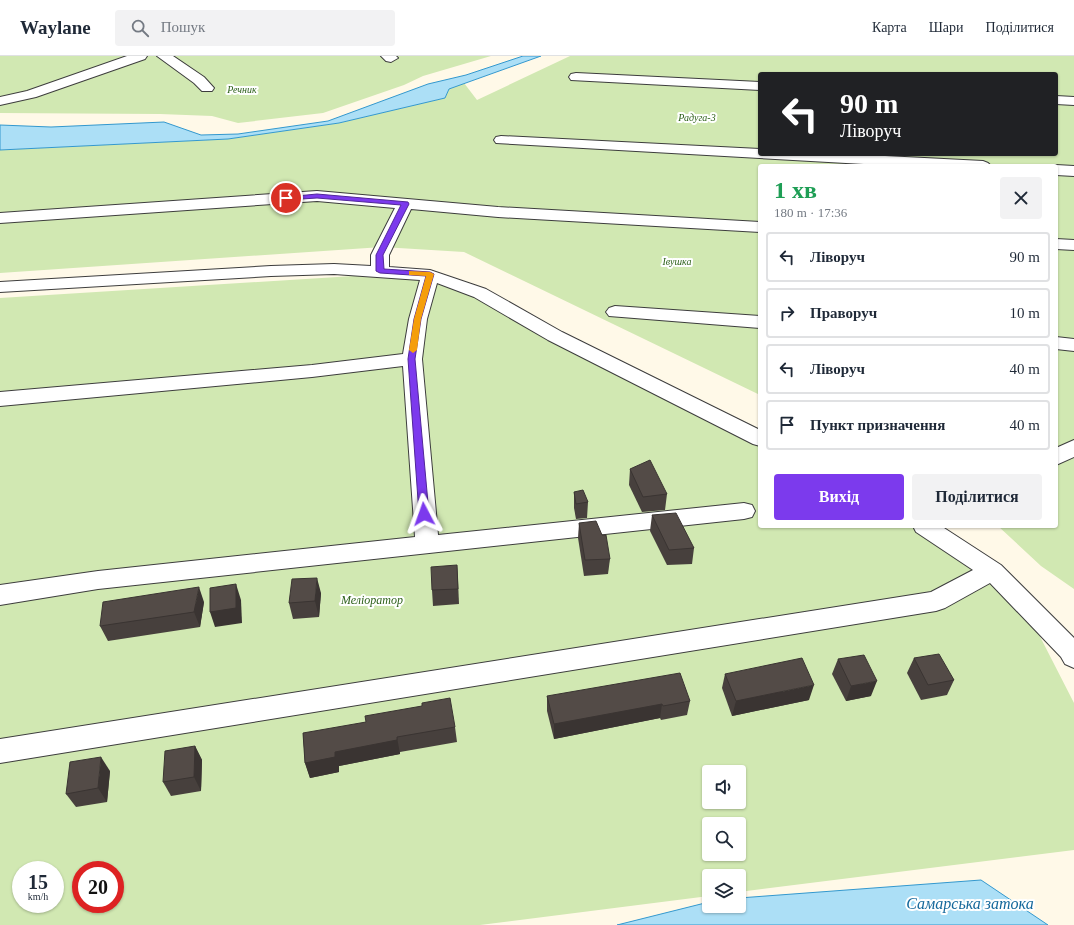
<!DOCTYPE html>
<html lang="uk">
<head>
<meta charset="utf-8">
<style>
	:root { --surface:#fff; --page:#f2f2f3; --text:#1f2937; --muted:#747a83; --line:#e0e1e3; --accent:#7c3aed }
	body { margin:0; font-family:"Times New Roman",serif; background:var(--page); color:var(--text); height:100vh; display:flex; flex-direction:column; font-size:15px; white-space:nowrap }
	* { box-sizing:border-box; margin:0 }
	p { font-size:13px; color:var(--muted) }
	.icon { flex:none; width:22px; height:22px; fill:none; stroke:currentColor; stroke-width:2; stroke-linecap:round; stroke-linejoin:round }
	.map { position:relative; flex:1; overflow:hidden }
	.sheet { position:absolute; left:758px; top:108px; width:300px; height:364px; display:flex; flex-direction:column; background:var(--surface); border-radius:4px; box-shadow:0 1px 3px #0004 }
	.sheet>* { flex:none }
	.guide { position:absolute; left:758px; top:16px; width:300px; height:84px; border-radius:4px; box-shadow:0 1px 3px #0004; background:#202124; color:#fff; overflow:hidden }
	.controls { position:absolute; left:702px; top:709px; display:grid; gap:8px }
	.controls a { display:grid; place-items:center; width:44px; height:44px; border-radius:4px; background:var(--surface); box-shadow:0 1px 3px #0004; font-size:20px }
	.speed { position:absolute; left:12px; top:805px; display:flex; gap:8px; font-size:20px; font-weight:700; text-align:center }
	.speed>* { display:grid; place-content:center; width:52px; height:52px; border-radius:50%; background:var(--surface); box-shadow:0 1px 3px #0004; line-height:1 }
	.speed small { font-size:10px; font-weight:400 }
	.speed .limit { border:6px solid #d22; background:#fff; color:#111 }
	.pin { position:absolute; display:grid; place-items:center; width:34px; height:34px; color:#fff; margin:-17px; border:2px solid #fff; border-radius:50%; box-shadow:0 1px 4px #0007 }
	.me { position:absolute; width:44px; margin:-22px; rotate:356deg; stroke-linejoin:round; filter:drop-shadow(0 0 3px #0008) }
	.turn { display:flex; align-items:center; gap:14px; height:84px; padding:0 16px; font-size:18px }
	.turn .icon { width:52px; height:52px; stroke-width:2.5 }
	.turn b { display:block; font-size:28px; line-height:34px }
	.round { display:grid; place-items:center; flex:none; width:42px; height:42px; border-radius:4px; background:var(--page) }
	.headline { display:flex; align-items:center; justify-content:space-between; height:68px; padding:0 16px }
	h1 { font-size:24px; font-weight:600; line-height:30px; color:#1e9e55 }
	.primary-button { display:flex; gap:8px; margin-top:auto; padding:8px 16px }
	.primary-button a { flex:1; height:46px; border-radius:4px; background:var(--accent); color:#fff; font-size:16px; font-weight:600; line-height:46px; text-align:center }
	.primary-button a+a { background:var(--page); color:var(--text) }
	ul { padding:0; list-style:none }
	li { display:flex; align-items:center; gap:12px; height:50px; margin:0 8px 6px; padding:0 8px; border:2px solid var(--line); border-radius:4px }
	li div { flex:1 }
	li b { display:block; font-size:15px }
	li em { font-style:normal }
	header { display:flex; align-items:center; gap:24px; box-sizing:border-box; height:56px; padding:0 20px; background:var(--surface); border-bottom:1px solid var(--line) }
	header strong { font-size:19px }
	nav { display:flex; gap:22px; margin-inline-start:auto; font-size:14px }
	.search { width:280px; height:36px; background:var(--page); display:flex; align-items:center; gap:10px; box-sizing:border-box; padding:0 14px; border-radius:4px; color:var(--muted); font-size:15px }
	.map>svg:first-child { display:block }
	.green { fill:#d1e8b2; fill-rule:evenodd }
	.water { fill:#acdff6; stroke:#3398ce }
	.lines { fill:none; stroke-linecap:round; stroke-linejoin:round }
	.minor-casing { stroke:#3d3d3d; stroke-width:2 }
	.minor { fill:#fff; fill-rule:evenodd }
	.wall { fill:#47403d }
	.shaded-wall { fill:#3a3432 }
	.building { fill:#534b47; stroke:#3a3432 }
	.route { fill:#7c3aed; stroke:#51269a }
	.slow { fill:#f59e0b }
	.labels { text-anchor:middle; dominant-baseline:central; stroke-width:4; stroke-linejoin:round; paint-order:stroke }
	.far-park-label { font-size:10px; font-style:italic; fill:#2e611b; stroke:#fff }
	.park-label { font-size:12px; font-style:italic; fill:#2e611b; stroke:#fff }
	.near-water-label { font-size:16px; font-style:italic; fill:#14689b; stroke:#fff }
</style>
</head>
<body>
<header>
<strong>Waylane</strong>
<div class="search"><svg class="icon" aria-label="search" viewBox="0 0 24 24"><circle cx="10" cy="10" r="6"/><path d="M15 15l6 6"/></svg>Пошук</div>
<nav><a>Карта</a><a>Шари</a><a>Поділитися</a></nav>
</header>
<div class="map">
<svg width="1074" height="869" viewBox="0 0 1074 869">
	<rect width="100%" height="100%" fill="#fff9e8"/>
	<g class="green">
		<path d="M0,0H491L423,20L404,29L323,57L238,67L212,60L160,58L0,57Z"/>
		<path d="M570,0H1074V533L1041,510L998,470H1056V110H760V339L464,196L382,191L0,217V94L228,83L339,67L445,42L449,33L464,27L477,44ZM760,18H1056V98H760Z"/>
		<path d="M385,218L471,228L760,386V470H912L943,487L1030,561L1074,647V794L739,836V820H709V840L480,869H0V242ZM709,716H739V746H709ZM709,768H739V798H709ZM21,814H55V848H21ZM81,814H115V848H81Z"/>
	</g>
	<g class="water">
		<path d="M523,0H541L449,33L445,42L339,67L228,83L0,94V69L51,71L164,66L201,79L238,78L328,65L428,28L466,19Z"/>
		<path d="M981,824L1048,869H617L709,846V850H739V842Z"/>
	</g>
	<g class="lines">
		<g class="minor-casing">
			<g id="minor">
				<path d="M127,0H147L145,3L36,41L0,49V41L27,35Z"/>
				<path d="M157,0H173L204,21L214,32L212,35H202L194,27Z"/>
				<path d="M381,0H396L398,2L391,6L386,5Z"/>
				<path d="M576,17L760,26V34L571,24L569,21L571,18Z"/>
				<path d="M1056,40L1074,41V49L1056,48Z"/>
				<path d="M501,80L760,93V98H846L983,105L988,107L991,110H899L496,87L494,84L496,81Z"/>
				<path d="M1056,109L1074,110V120L1056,119V110H1053Z"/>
				<path d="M317,135L498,151L760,166V176L498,161L411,153L389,199V211L430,214L486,233L562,276L760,374V390L753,388L548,284L474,241L437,227L427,263L422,303L438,479L744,447L752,449L755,455L752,461L744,463L98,533L0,549V529L98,515L415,481L403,310L312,321L0,350V336L312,309L403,298L409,263L420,224L334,218L271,220L0,236V226L271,210L334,208L371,210V199L395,152L317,145L0,167V157Z"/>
				<path d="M1056,183L1074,184V194L1056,193Z"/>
				<path d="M615,250L760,260V272L609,260L606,256L609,252Z"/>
				<path d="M1056,281L1074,283V295L1056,293Z"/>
				<path d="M1074,384V401L1056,409V392Z"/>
				<path d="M913,470H941L1001,509L1074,582V612L1065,608L1061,601L990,527L945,552L936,555L0,707V683L931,536L973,514L916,476Z"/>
			</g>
		</g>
		<use href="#minor" class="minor"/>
	</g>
	<g class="wall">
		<path d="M630,413L667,438L665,454L642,456L629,429Z"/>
		<path d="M574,436L588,446L587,462L576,463L574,452Z"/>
		<path d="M652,459L694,492L692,508L667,509L650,475Z"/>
		<path d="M579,467L610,503L608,518L584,520L578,482Z"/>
		<path d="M457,509L458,525L459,548L433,550L432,534Z"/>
		<path d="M321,537L319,561L293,563L289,547Z"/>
		<path d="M204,546L200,571L108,585L100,570Z"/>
		<path d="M914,602L954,624L947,639L921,644L907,617Z"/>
		<path d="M838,603L871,640L846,645L832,618Z"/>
		<path d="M725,618L809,644L732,660L722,632Z"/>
		<path d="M547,640L690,645L687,659L661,664L660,662L554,683L547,655Z"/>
		<path d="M455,671L457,686L400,696V698L339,710V716L310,722L305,707L303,677Z"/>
		<path d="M195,690L202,704L201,735L171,740L163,726Z"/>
		<path d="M110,715L107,746L76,751L66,738Z"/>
	</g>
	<g class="shaded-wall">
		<path d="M317,522L321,537L319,561L315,545Z"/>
		<path d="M236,528L241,544L242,567L215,571L210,556Z"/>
		<path d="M199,531L204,546L200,571L194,556Z"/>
		<path d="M877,625L871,640L846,645L851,630Z"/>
		<path d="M814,629L809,644L732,660L736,645Z"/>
		<path d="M662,648L660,662L554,683V668Z"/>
		<path d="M397,681L400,698L339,710V716L310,722L305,707L335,696Z"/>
		<path d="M195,690L202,704L201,735L194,721Z"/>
		<path d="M101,701L110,715L107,746L98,732Z"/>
	</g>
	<g class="building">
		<path d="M650,404L667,438L643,441L630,413Z"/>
		<path d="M583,434L588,446L576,448L574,436Z"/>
		<path d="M676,457L694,492L669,494L652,459Z"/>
		<path d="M596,465L602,479H606L610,503L585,504L579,467Z"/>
		<path d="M457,509L458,533L432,534L431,511Z"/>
		<path d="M317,522L315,545L289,547L292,523Z"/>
		<path d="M236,528V552L210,556V532Z"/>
		<path d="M199,531L194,556L100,570L103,546Z"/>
		<path d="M939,598L954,624L928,629L914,602Z"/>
		<path d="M864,599L877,625L851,630L838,603Z"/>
		<path d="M802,602L814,629L736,645L725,618Z"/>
		<path d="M680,617L690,645L663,650L662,648L554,668L547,640Z"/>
		<path d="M450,642L455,671L397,681V684L335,696V701L305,707L303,677L366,666L365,660L422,650V647Z"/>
		<path d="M195,690L194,721L163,726L165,695Z"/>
		<path d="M101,701L98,732L66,738L70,706Z"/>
	</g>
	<path class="route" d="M317,138L408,146L409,148L383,199L384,213L430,216L434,218L421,263L415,303L429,458L427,461H421L419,458L408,303L414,263L426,220L380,217L376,215V199L401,149L317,142L286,144L283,142L286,141Z"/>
	<path class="slow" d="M409,215L430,216L434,218L421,263L417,294L413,297L409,294L414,263L426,220L409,219Z"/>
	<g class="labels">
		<g class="far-park-label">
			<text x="242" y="33">Речник</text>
			<text x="697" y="61">Радуга-3</text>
			<text x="677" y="205">Івушка</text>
		</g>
		<g class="park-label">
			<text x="372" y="544">Меліоратор</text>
		</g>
		<g class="near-water-label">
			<text x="970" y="847">Самарська затока</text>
		</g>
	</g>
</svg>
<div class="controls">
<a><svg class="icon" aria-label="sound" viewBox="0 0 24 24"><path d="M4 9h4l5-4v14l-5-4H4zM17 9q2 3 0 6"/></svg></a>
<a><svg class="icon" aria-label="search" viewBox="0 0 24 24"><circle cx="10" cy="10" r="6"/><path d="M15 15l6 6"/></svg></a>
<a><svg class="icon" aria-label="layers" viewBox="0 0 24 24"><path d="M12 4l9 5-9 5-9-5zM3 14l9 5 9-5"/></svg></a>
</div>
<div class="speed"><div>15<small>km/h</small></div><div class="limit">20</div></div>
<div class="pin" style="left:286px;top:142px;background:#d93025"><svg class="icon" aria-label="arrive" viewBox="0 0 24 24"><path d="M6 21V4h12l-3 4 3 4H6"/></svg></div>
<svg class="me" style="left:424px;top:458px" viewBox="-20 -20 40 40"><path d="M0-17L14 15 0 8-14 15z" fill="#7c3aed" stroke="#fff" stroke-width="4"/></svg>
<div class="guide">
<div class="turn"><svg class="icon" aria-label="left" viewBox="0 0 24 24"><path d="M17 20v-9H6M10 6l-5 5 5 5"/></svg><div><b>90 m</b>Ліворуч</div></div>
</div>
<section class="sheet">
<div class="headline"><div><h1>1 хв</h1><p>180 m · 17:36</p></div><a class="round"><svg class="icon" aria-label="close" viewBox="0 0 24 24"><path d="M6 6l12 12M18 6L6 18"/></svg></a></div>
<ul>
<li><svg class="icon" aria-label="left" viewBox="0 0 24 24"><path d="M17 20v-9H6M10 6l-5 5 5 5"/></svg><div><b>Ліворуч</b></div><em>90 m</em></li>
<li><svg class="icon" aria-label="right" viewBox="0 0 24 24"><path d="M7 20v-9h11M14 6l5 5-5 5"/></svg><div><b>Праворуч</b></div><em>10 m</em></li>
<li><svg class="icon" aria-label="left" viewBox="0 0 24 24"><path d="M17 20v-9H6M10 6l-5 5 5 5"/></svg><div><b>Ліворуч</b></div><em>40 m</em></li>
<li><svg class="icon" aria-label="arrive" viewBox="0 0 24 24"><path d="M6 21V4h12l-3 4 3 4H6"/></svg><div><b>Пункт призначення</b></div><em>40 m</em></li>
</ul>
<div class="primary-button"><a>Вихід</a><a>Поділитися</a></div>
</section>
</div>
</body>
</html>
